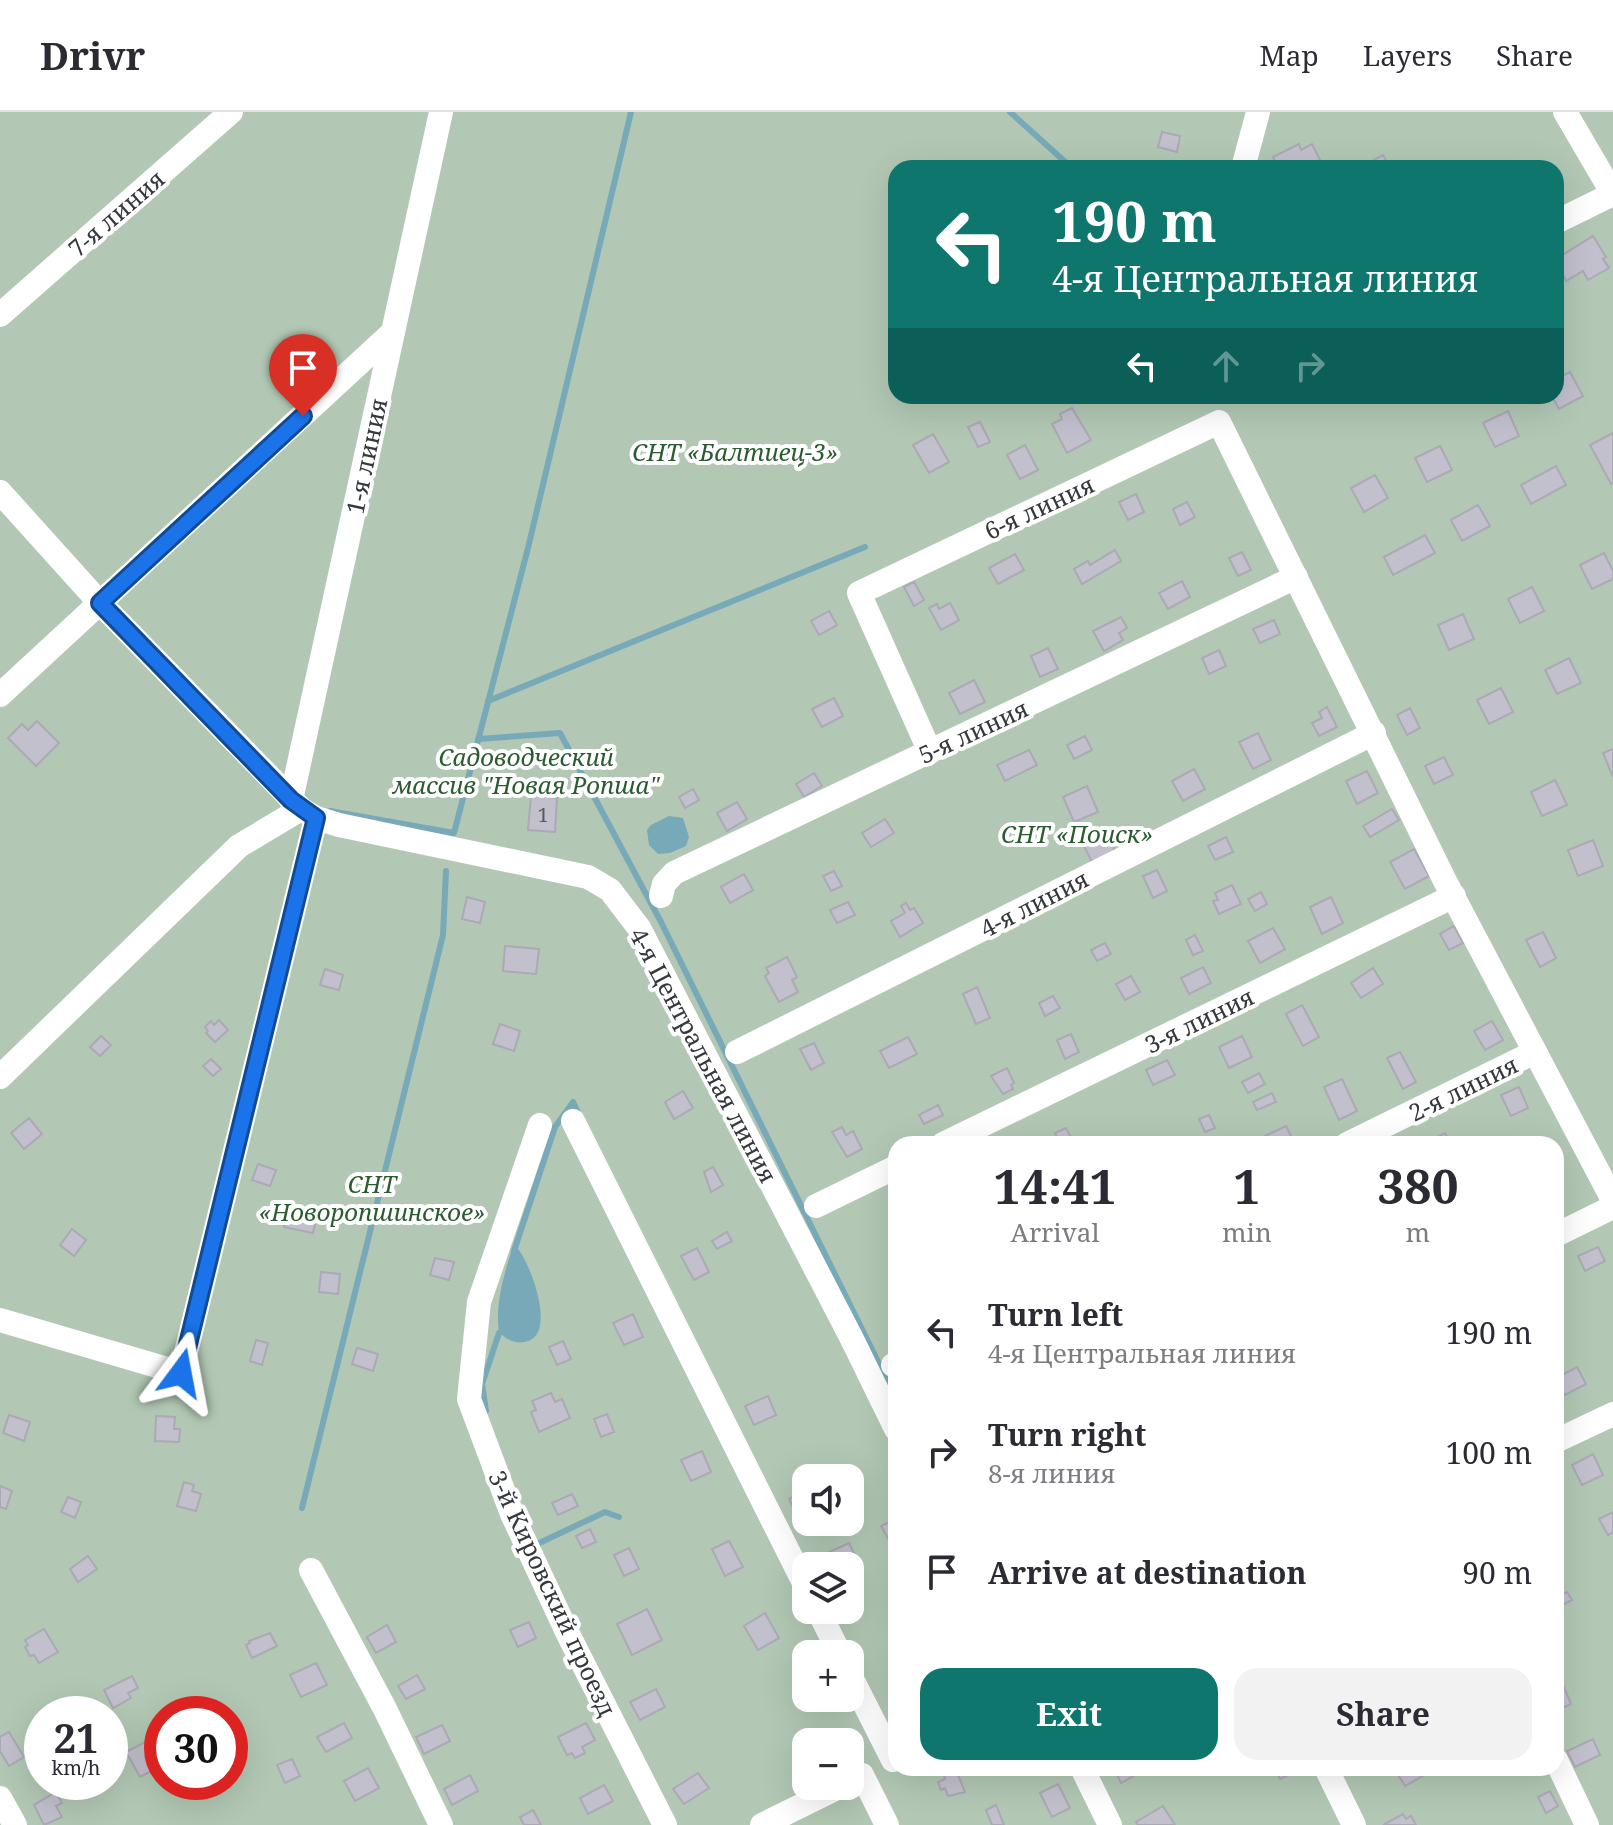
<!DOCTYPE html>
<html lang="en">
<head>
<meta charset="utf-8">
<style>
	:root { --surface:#fff; --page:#f2f2f3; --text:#2b2b33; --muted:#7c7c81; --line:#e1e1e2; --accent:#0f766e }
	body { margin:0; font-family:"Noto Serif",serif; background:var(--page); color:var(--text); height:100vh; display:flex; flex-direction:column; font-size:30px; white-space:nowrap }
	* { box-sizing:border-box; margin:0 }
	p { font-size:26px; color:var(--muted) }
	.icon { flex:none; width:44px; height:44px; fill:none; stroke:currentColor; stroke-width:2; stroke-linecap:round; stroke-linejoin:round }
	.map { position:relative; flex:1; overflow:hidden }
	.panel { position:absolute; left:888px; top:1024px; width:676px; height:640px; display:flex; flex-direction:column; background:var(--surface); border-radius:24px; box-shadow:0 8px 32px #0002 }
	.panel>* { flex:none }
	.banner { position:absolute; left:888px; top:48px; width:676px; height:244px; border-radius:24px; box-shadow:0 8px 32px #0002; background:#0f766e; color:#fff; overflow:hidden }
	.controls { position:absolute; left:792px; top:1352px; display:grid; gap:16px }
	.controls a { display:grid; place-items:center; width:72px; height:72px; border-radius:16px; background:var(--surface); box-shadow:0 8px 32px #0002; font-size:40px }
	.speed { position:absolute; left:24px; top:1584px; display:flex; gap:16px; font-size:40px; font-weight:700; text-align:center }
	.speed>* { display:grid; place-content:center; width:104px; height:104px; border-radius:50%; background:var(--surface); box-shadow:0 8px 32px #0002; line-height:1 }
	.speed small { font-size:20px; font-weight:400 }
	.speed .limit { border:12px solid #d22; background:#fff; color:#111 }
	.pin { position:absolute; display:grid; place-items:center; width:68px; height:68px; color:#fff; margin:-82px -34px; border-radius:50% 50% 50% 0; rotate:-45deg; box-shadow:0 0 8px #0007 }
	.pin .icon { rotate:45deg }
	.me { position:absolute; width:88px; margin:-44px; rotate:13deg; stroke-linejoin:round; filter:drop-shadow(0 0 6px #0008) }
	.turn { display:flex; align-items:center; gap:28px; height:168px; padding:0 32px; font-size:36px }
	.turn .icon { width:104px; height:104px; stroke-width:2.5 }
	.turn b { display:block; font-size:56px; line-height:68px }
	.lanes { display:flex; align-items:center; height:76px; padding:0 32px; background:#0003; justify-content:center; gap:40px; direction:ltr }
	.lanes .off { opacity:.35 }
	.eta { display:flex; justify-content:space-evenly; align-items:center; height:136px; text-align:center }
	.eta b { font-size:48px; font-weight:700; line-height:56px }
	.cta { display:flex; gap:16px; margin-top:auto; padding:16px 32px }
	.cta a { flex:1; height:92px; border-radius:24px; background:var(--accent); color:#fff; font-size:32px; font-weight:700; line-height:92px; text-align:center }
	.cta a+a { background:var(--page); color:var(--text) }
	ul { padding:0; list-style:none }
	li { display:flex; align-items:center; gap:24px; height:120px; padding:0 32px }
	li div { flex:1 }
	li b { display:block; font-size:30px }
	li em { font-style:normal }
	header { display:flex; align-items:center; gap:48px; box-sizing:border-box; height:112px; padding:0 40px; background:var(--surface); border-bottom:2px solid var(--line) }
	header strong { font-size:38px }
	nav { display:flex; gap:44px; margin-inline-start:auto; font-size:28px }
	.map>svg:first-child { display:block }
	.green { fill:#b2c8b4; fill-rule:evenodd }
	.water { fill:#78a9b8 }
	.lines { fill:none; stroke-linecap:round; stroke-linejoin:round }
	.stream { stroke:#78a9b8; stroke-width:6 }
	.building { fill:#c2c0cc; stroke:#aaa9b4; stroke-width:2 }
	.minor { stroke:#fff; stroke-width:24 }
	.route-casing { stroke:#114b97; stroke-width:20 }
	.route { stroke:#1a73e8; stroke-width:14 }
	.labels { text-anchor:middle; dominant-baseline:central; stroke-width:8; stroke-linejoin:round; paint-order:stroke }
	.number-label { font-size:20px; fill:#585a60 }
	.street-label { font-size:24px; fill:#35383c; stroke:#fff }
	.park-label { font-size:24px; font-style:italic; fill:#2a5b31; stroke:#fff }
</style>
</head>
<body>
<header>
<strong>Drivr</strong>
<nav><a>Map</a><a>Layers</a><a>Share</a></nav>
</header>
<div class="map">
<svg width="1613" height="1713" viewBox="0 0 1613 1713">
	<rect width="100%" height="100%" fill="#d9e2eb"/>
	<path class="green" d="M0,0H1613V1713H0ZM896,56H1556V284H896ZM896,1032H1556V1656H896ZM806,1366H850V1410H806ZM806,1454H850V1498H806ZM806,1542H850V1586H806ZM42,1602H110V1670H42ZM162,1602H230V1670H162ZM806,1630H850V1674H806Z"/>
	<g class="water">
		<path d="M669,704L683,706L689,725L686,734L670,741L658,742L649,733L647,718L651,713Z"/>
		<path d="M518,1137C531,1153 556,1220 528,1229C515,1233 509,1228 499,1221C495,1193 503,1167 511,1140Z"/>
	</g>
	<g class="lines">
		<g class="stream">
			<path d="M1010,0L1072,56"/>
			<path d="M488,589L865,435"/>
			<path d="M478,627L560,621L661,810L896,1286"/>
			<path d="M330,699L454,721L528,436L631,0"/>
			<path d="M514,1139L555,1015L573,990L580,1004"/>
			<path d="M486,1299L482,1272L499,1221"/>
			<path d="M302,1396L443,823L446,759"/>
			<path d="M535,1433L605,1400L619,1405"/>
		</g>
	</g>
	<g class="building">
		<path d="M1162,20L1180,24L1177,40L1158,35Z"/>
		<path d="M1299,32L1301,38L1312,32L1323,54L1319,56H1278L1273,45Z"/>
		<path d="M1383,43L1390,56H1364L1363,54Z"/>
		<path d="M1593,124L1606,145L1603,147L1609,156L1588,168L1583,159L1566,169L1556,147Z"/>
		<path d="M1570,260L1583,284L1559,297L1552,284H1556V267Z"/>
		<path d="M1072,296L1091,328L1067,341L1052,312L1062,307L1060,302Z"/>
		<path d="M1508,299L1519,324L1495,335L1483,311Z"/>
		<path d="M980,310L990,330L978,335L968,315Z"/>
		<path d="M1613,321V371L1611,372L1590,333Z"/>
		<path d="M933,322L949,350L929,361L913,333Z"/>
		<path d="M1025,333L1038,358L1020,367L1007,343Z"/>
		<path d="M1440,334L1452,358L1427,370L1415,346Z"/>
		<path d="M1556,354L1566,373L1531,392L1521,373Z"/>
		<path d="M1375,363L1388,386L1364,400L1351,376Z"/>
		<path d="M1136,382L1144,400L1128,408L1119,390Z"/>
		<path d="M1187,390L1195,405L1180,413L1173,397Z"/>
		<path d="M1478,393L1490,414L1462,429L1451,408Z"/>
		<path d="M1425,423L1435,441L1393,463L1384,445Z"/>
		<path d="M1115,438L1121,449L1082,472L1074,457L1088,449L1090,453Z"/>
		<path d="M1242,440L1251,458L1238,464L1229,446Z"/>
		<path d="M1604,441L1613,459V467L1592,477L1580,453Z"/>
		<path d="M1015,442L1024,458L998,472L989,456Z"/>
		<path d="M1182,469L1190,485L1168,497L1159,481Z"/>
		<path d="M914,470L924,488L914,494L904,475Z"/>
		<path d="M1532,475L1544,499L1520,511L1508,487Z"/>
		<path d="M950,491L959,508L941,518L929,496L937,492L939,497Z"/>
		<path d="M829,499L837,513L819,523L811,509Z"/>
		<path d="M1463,502L1474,527L1449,538L1438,513Z"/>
		<path d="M1121,505L1127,516L1119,521L1123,528L1104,539L1093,519Z"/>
		<path d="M1274,508L1280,522L1260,531L1253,517Z"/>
		<path d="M1048,536L1058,557L1040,565L1031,544Z"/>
		<path d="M1219,538L1226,554L1209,562L1202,546Z"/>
		<path d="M1569,546L1581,571L1557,582L1545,558Z"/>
		<path d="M974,568L985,590L960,602L949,581Z"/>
		<path d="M1501,576L1513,600L1489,612L1477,588Z"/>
		<path d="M834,586L843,604L822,615L812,597Z"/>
		<path d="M1327,595L1337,615L1319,624L1312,611L1322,606L1319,600Z"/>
		<path d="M1410,596L1420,616L1407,623L1397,603Z"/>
		<path d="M37,609L59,631L36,654L8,626L22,612L28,618Z"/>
		<path d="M1258,621L1271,648L1253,657L1239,630Z"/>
		<path d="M1085,624L1092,638L1074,647L1067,633Z"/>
		<path d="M1613,637V665L1603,641Z"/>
		<path d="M1029,638L1037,653L1005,669L997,653Z"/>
		<path d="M1444,645L1453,663L1434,672L1425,654Z"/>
		<path d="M1194,657L1205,677L1183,689L1172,669Z"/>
		<path d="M1367,659L1378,681L1357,692L1346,669Z"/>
		<path d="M814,661L822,674L804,685L796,672Z"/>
		<path d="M1555,668L1567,693L1542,704L1531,680Z"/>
		<path d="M1087,674L1098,700L1074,710L1063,685Z"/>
		<path d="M693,677L699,688L685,696L679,685Z"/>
		<path d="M531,684L557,686L555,720L528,718Z"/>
		<path d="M737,690L747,707L727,719L717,701Z"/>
		<path d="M1392,697L1399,708L1370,725L1363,714Z"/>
		<path d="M885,707L894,721L871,735L862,721Z"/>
		<path d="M1107,721L1116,741L1093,752L1083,732Z"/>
		<path d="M1226,725L1233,740L1215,748L1208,734Z"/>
		<path d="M1593,728L1603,754L1578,764L1568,738Z"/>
		<path d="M1414,737L1429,764L1405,777L1390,750Z"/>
		<path d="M1157,758L1167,779L1153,786L1143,764Z"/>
		<path d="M834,759L842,774L831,779L823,764Z"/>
		<path d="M744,762L753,778L730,791L721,775Z"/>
		<path d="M1232,773L1241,792L1219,802L1213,789L1218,788L1215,781Z"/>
		<path d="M1261,780L1267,792L1255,799L1248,787Z"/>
		<path d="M467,785L485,790L480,811L462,807Z"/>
		<path d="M1331,785L1343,811L1322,822L1310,795Z"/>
		<path d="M848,790L855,803L837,811L830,798Z"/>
		<path d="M906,791L910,798L914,796L923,811L900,825L891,809L905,801L901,794Z"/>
		<path d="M1454,814L1463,831L1449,838L1440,822Z"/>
		<path d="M1273,816L1285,837L1260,851L1248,829Z"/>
		<path d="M1543,820L1556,846L1540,855L1526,828Z"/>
		<path d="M1195,823L1203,839L1193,843L1186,828Z"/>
		<path d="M1105,831L1111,842L1097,849L1091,838Z"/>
		<path d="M505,834L539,837L536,862L503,859Z"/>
		<path d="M787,845L797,865L792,868L798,880L779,890L765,864L769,861L766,856Z"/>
		<path d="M1203,855L1211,871L1189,882L1181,866Z"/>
		<path d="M1373,856L1383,872L1361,886L1351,871Z"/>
		<path d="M325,857L343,863L339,878L320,873Z"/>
		<path d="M1131,864L1140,880L1125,888L1116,872Z"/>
		<path d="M977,875L990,906L976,912L963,882Z"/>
		<path d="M1053,884L1060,896L1045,904L1039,891Z"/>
		<path d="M1302,893L1319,925L1303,934L1286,902Z"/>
		<path d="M219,908L228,918L215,930L206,921L208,919L205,915L211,909L214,913Z"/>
		<path d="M1492,909L1503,928L1485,938L1474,919Z"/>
		<path d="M500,912L520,919L514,939L493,932Z"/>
		<path d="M1071,922L1079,940L1065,947L1057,928Z"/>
		<path d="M101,924L111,933L100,944L90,935Z"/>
		<path d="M1242,924L1252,945L1229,956L1219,935Z"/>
		<path d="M908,925L917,942L889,956L880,939Z"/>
		<path d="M814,931L824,951L811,958L800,937Z"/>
		<path d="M1400,940L1416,970L1403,977L1387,946Z"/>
		<path d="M211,947L221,957L213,964L203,954Z"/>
		<path d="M1167,948L1175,963L1153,973L1146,958Z"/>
		<path d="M1007,956L1014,971L1011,973L1013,977L1003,982L991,964Z"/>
		<path d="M1259,961L1265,972L1248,981L1242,970Z"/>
		<path d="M1342,967L1357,999L1339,1008L1324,975Z"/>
		<path d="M1519,975L1528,996L1511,1004L1501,983Z"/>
		<path d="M683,979L693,996L674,1007L665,990Z"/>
		<path d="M1272,981L1276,990L1257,998L1253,990Z"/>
		<path d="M938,993L943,1003L924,1012L919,1003Z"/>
		<path d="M1209,1003L1215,1016L1205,1020L1199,1007Z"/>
		<path d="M29,1006L42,1022L24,1037L11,1021Z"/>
		<path d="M1286,1014L1295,1032H1264L1261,1026Z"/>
		<path d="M842,1015L846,1023L853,1019L862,1037L847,1045L832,1020Z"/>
		<path d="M1066,1016L1074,1032H1060L1055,1021Z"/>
		<path d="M1445,1021L1450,1032H1426L1425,1031Z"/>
		<path d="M258,1052L276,1058L270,1074L252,1068Z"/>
		<path d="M713,1055L723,1073L711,1080L704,1060Z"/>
		<path d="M287,1102L316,1108L313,1121L284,1115Z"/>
		<path d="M72,1117L86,1128L74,1144L60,1133Z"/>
		<path d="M727,1120L732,1129L717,1137L712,1129Z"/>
		<path d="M1598,1135L1605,1149L1585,1159L1578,1144Z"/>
		<path d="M697,1136L709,1160L694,1168L681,1144Z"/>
		<path d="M435,1146L454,1150L449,1168L430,1163Z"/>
		<path d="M321,1160L340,1162L338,1182L319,1180Z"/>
		<path d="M633,1202L643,1225L624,1233L613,1211Z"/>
		<path d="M256,1228L268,1231L262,1253L250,1249Z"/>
		<path d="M563,1229L571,1247L557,1253L549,1235Z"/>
		<path d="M357,1236L378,1242L373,1259L352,1252Z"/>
		<path d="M1577,1255L1586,1272L1565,1283L1556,1266Z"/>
		<path d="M551,1281L555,1290L562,1287L570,1306L539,1320L531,1300L536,1298L532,1289Z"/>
		<path d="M768,1284L776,1303L754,1313L745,1294Z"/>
		<path d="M607,1302L614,1320L601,1325L594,1307Z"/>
		<path d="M9,1303L30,1310L24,1329L3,1321Z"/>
		<path d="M156,1304L175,1305L174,1317H180L179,1330L155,1329Z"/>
		<path d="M702,1339L711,1360L691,1369L681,1348Z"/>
		<path d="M1593,1342L1603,1363L1582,1373L1572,1353Z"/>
		<path d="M184,1370L194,1373L192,1379L201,1382L196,1399L177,1394Z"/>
		<path d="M0,1374L12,1379L6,1397L0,1395Z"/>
		<path d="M806,1378V1398L797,1403L789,1387Z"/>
		<path d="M572,1382L578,1394L558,1403L552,1391Z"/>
		<path d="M68,1385L81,1390L75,1406L61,1400Z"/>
		<path d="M1613,1400V1420L1608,1423L1599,1407Z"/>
		<path d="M896,1407V1425L889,1428L881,1414Z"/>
		<path d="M590,1417L596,1430L582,1436L576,1424Z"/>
		<path d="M729,1429L743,1455L725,1464L712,1437Z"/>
		<path d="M849,1431L858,1450L849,1454H836L829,1440Z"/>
		<path d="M629,1436L639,1457L624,1464L614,1443Z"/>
		<path d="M88,1444L97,1457L78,1470L70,1457Z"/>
		<path d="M1567,1480L1572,1488L1556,1496V1486Z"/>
		<path d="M647,1497L662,1528L632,1543L617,1512Z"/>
		<path d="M765,1501L779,1526L758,1538L744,1514Z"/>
		<path d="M529,1510L536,1526L518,1535L510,1518Z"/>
		<path d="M387,1513L396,1530L376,1541L367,1525Z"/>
		<path d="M44,1517L58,1540L39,1551L34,1543L30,1544L25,1535L28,1533L25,1528Z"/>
		<path d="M270,1521L277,1534L252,1546L246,1533L250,1531L249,1529Z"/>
		<path d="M316,1551L327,1573L301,1585L290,1563Z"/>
		<path d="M417,1563L425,1577L406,1587L398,1574Z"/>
		<path d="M132,1564L138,1576L128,1581L131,1586L113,1596L104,1578Z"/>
		<path d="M1563,1573L1571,1592L1556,1599V1577Z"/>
		<path d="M656,1577L665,1595L640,1608L630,1590Z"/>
		<path d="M344,1611L352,1626L326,1640L317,1625Z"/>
		<path d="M586,1611L595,1628L582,1635L585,1641L575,1646L572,1641L567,1643L558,1625Z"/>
		<path d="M442,1613L450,1629L424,1642L416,1625Z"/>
		<path d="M9,1620L24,1645L9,1654L0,1639V1625Z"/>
		<path d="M1593,1627L1600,1643L1575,1655L1567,1639Z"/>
		<path d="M145,1630L159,1655L140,1665L126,1640Z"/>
		<path d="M292,1647L300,1664L285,1671L277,1653Z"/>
		<path d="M368,1656L379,1676L355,1689L344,1669Z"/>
		<path d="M1114,1656H1148L1121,1671Z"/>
		<path d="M1274,1656H1291L1293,1661L1280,1667Z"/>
		<path d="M1394,1656H1425L1428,1661L1405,1674Z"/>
		<path d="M956,1658L965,1680L948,1684L945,1676L941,1678L938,1670L945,1667L944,1663Z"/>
		<path d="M698,1661L709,1676L684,1692L673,1677Z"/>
		<path d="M470,1663L478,1679L452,1693L444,1677Z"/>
		<path d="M1058,1672L1070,1696L1052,1705L1040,1681Z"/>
		<path d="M604,1673L613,1689L588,1702L580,1686Z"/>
		<path d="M1550,1679L1558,1694L1546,1701L1538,1685Z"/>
		<path d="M56,1680L62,1691L56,1694L62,1705L44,1713L34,1693Z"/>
		<path d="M996,1693L1004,1713H992L986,1698Z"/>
		<path d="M1163,1694L1175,1713H1138L1136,1710Z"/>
		<path d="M533,1698L541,1713H524L520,1705Z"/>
		<path d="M1403,1702L1406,1707L1411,1704L1416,1713H1383Z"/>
	</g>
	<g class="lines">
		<g class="minor">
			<path d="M1243,56L1258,0"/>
			<path d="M1556,110L1613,82L1565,0"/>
			<path d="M0,203L231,0"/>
			<path d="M0,380L100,491L301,697L316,706L339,713L588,765L610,778L639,816L852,1227L896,1317"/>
			<path d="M0,583L393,220"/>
			<path d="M930,640L859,481L1219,310L1445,769L1613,1088"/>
			<path d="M291,688L441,0"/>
			<path d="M661,784L664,772L674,761L1296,465"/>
			<path d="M737,940L1374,621"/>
			<path d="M0,965L239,734L301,697"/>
			<path d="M573,1009L806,1475"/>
			<path d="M540,1013L479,1190L469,1287L512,1402L567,1520L665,1713"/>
			<path d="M943,1032L1454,784"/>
			<path d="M1347,1032L1535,940"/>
			<path d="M816,1094L896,1055"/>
			<path d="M1556,1123L1613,1095"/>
			<path d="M0,1208L181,1261L316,706"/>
			<path d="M893,1253L896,1251"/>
			<path d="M1556,1329L1613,1302"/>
			<path d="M311,1458L385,1597L441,1713"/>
			<path d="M818,1498L840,1542"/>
			<path d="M850,1563L893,1648"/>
			<path d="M1556,1648L1587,1713"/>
			<path d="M1082,1656L1110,1713"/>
			<path d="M1326,1656L1354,1713"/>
			<path d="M862,1663L887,1713"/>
			<path d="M0,1686L15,1713"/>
			<path d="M762,1713L841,1674"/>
		</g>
	</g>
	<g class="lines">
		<g class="route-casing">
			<path id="route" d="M181,1261L316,706L291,688L100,491L303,304"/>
		</g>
		<use href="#route" class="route"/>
	</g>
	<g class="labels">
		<g class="number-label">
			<text x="543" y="702">1</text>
		</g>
		<g class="street-label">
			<text transform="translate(116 101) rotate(-41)">7-я линия</text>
			<text transform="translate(366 344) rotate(-78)">1-я линия</text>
			<text transform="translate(1039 395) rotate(-25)">6-я линия</text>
			<text transform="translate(973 619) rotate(-25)">5-я линия</text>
			<text transform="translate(1034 791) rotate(-27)">4-я линия</text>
			<text transform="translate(1199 908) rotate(-26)">3-я линия</text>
			<text transform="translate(704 943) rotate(62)">4-я Центральная линия</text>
			<text transform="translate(1463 976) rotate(-26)">2-я линия</text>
			<text transform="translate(553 1481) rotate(65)">3-й Кировский проезд</text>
		</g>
		<g class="park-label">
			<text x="735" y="339">СНТ «Балтиец-3»</text>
			<text x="526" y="644">Садоводческий<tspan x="526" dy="28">массив "Новая Ропша"</tspan></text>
			<text x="1077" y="721">СНТ «Поиск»</text>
			<text x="372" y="1071">СНТ<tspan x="372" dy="28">«Новоропшинское»</tspan></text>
		</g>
	</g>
</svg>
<div class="controls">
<a><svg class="icon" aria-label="sound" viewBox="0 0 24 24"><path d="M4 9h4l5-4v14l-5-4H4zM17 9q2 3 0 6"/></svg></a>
<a><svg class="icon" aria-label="layers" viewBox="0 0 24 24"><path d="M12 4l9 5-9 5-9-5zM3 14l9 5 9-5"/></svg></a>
<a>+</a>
<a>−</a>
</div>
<div class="speed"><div>21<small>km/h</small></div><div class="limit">30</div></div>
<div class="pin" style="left:303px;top:304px;background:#d93025"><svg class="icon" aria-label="arrive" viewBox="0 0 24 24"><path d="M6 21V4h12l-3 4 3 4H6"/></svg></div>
<svg class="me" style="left:181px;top:1261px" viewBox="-20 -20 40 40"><path d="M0-17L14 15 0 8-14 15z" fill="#1a73e8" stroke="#fff" stroke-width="4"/></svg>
<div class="banner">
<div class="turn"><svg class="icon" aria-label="left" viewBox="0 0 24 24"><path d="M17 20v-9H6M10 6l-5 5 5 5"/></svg><div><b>190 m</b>4-я Центральная линия</div></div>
<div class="lanes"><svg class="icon" aria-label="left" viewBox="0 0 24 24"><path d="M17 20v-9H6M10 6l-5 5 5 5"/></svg><svg class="icon off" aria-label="ahead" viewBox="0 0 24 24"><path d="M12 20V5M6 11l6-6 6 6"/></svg><svg class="icon off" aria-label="right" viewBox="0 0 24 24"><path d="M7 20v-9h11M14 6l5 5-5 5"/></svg></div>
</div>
<section class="panel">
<div class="eta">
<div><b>14:41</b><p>Arrival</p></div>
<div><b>1</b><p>min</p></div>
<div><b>380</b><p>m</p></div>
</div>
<ul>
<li><svg class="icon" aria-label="left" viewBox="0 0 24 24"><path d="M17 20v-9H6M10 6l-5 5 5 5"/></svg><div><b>Turn left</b><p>4-я Центральная линия</p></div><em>190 m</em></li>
<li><svg class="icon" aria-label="right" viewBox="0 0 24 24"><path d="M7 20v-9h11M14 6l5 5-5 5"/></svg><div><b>Turn right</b><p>8-я линия</p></div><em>100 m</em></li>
<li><svg class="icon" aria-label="arrive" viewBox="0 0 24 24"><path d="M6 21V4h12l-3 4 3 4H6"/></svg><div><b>Arrive at destination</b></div><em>90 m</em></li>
</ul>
<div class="cta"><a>Exit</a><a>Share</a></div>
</section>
</div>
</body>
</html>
